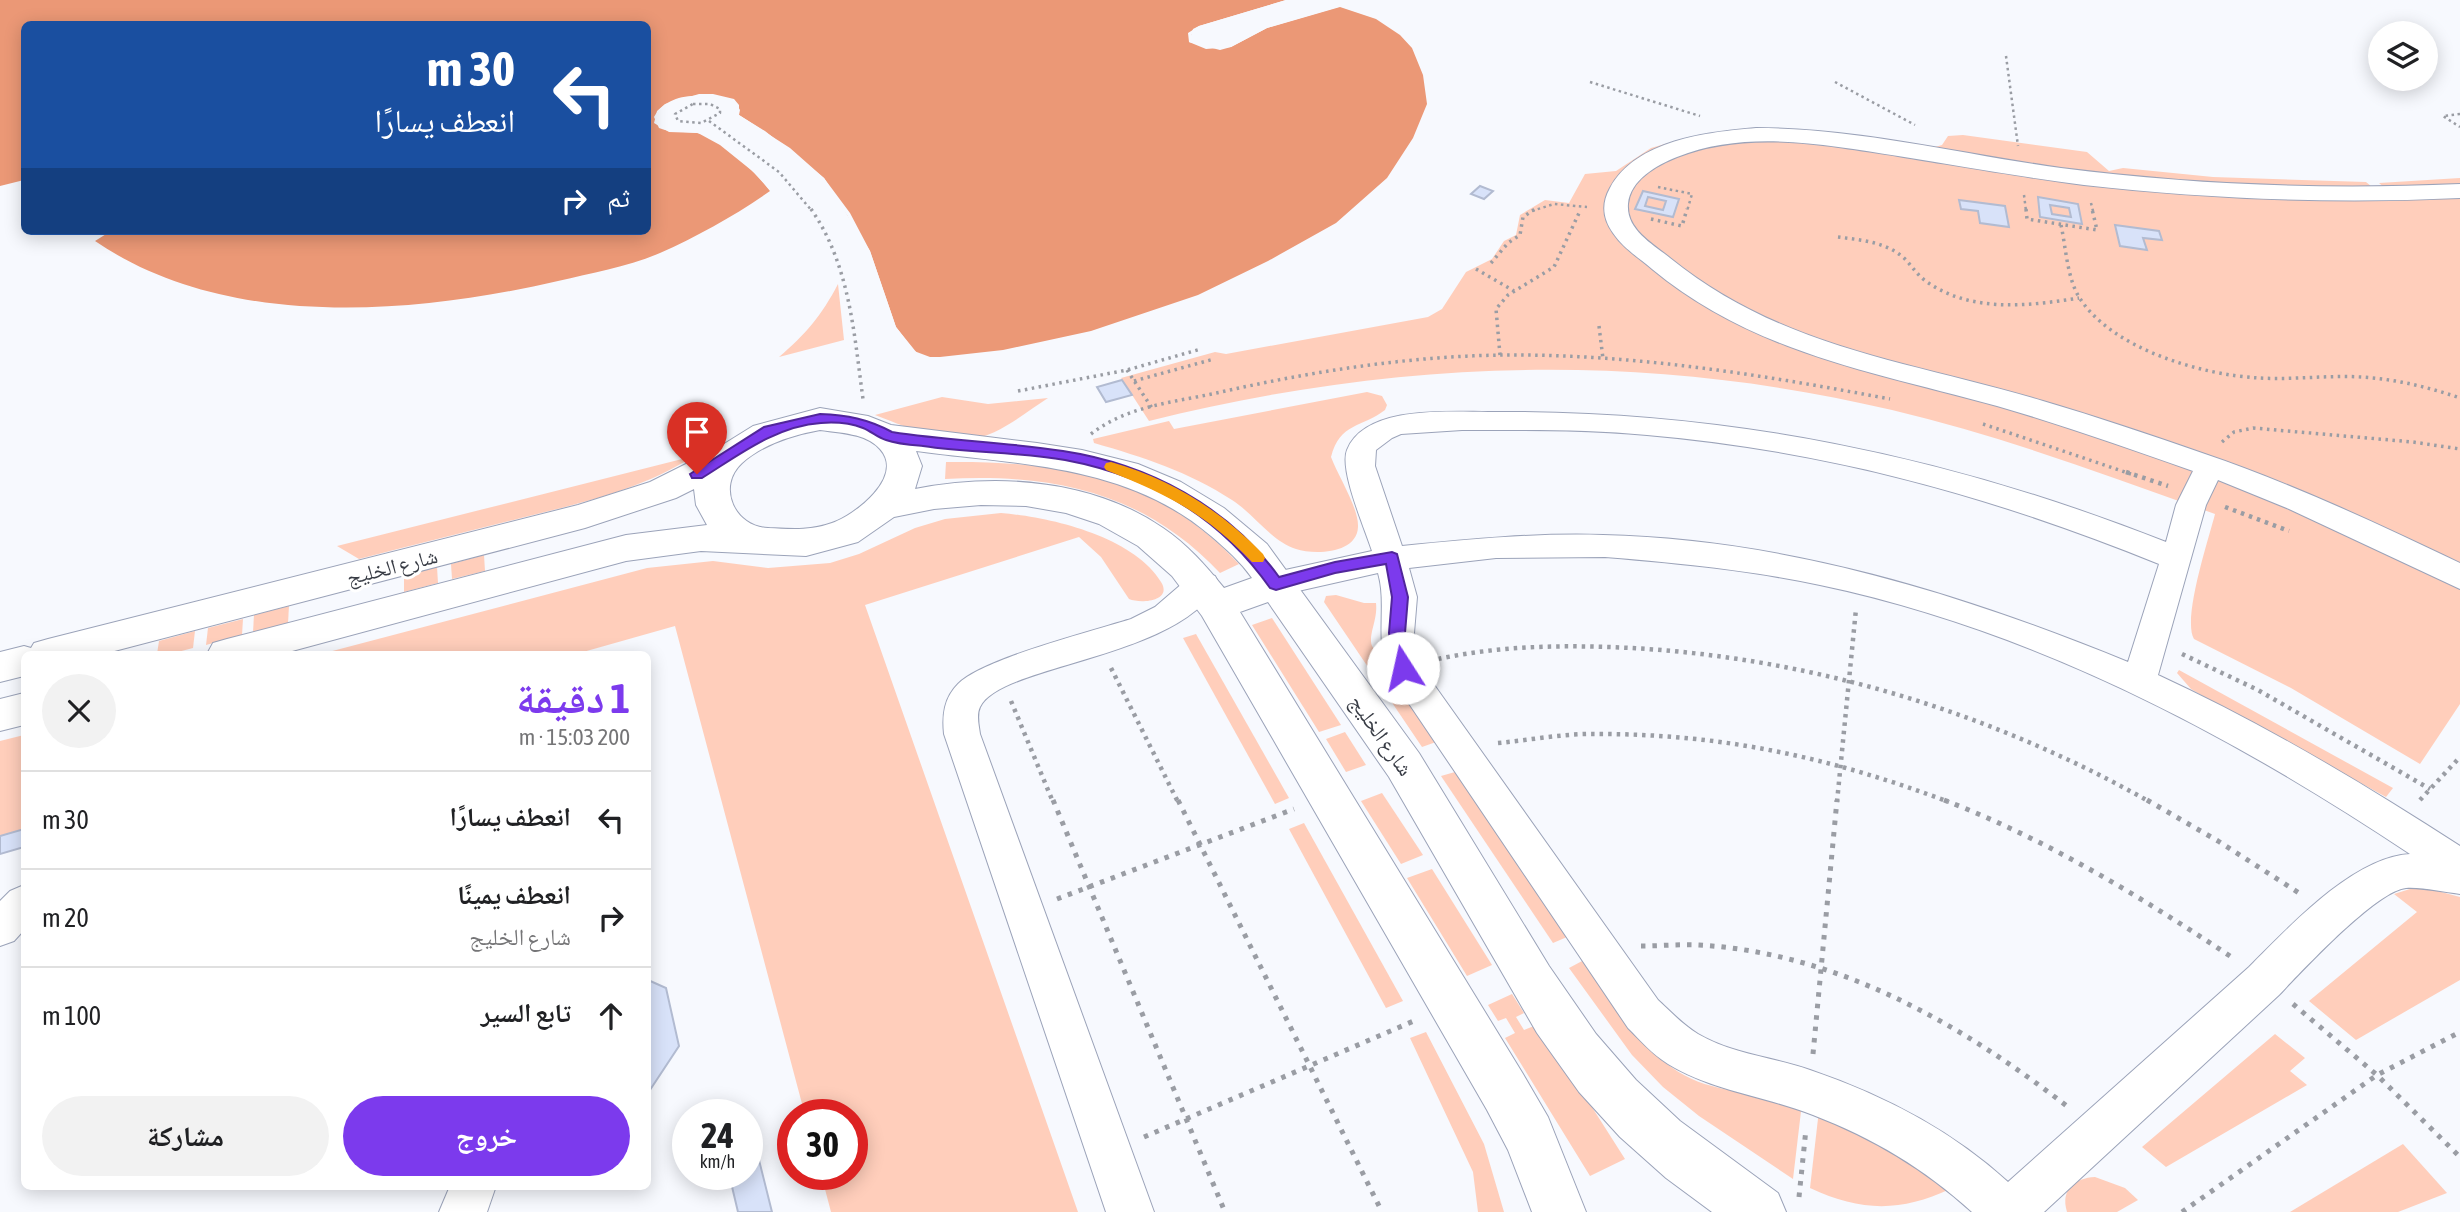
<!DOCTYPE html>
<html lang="ar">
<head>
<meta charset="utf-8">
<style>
	:root { --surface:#fff; --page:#f2f2f2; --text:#202124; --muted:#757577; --line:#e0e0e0; --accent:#7c3aed }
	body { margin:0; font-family:"Asap Condensed","Noto Naskh Arabic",sans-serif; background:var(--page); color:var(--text); direction:rtl; height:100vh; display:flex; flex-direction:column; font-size:26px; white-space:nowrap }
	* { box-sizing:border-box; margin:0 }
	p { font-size:23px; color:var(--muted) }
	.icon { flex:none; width:38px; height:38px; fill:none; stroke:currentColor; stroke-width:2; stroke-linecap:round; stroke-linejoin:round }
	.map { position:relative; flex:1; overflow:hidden; direction:ltr }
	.panel { position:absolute; left:21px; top:651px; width:630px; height:539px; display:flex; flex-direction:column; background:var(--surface); border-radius:10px; box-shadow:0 4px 18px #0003; direction:rtl }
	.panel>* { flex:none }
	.banner { position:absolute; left:21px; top:21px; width:630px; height:214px; border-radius:10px; box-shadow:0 4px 18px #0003; direction:rtl; background:#1a4fa0; color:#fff; overflow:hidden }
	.controls { position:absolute; left:2368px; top:21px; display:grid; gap:14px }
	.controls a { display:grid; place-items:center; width:70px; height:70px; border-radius:50%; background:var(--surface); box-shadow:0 4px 18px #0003; font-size:35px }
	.speed { position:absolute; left:672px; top:1099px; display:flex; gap:14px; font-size:35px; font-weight:700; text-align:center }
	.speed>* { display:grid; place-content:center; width:91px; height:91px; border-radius:50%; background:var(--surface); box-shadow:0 4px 18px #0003; line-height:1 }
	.speed small { font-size:18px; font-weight:400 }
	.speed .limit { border:10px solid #d22; background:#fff; color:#111 }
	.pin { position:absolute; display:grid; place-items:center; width:60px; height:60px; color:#fff; margin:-72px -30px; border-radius:50% 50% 50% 0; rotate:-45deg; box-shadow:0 0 7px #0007 }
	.pin .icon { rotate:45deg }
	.me { position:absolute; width:77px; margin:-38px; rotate:350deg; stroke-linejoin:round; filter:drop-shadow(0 0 5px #0008) }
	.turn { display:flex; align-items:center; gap:24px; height:147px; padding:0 21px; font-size:32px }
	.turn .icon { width:91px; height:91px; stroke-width:2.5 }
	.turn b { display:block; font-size:49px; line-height:60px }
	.then { display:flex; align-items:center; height:66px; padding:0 21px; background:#0003; gap:14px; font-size:26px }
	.round { display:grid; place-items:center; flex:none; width:74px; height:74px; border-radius:37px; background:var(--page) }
	.overview { display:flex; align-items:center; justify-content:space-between; height:119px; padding:0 21px }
	h1 { font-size:42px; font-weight:700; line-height:52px; color:var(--accent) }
	.cta { display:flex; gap:14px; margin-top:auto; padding:14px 21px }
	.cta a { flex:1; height:80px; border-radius:42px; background:var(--accent); color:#fff; font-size:28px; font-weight:700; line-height:80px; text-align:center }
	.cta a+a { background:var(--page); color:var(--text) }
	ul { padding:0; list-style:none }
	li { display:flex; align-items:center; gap:21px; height:98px; padding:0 21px; border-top:2px solid var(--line) }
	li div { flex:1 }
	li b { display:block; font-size:26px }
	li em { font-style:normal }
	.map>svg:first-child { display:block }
	.green { fill:#ffcebb }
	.water { fill:#eb9876 }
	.pier { fill:#f7f9fe }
	.building { fill:#d8e2f9; stroke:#b2bbd1; stroke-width:2; fill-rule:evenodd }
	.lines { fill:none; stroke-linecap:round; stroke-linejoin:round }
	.minor-casing { stroke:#9ba3b9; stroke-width:2 }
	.major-casing { stroke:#9ba3b9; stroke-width:2 }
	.path-far3 { stroke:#9a9da4; stroke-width:2.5; stroke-dasharray:2.5 3.5; stroke-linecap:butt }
	.path-far2 { stroke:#9a9da4; stroke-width:3.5; stroke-dasharray:2.5 4.5; stroke-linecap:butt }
	.path-far1 { stroke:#9a9da4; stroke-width:4.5; stroke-dasharray:3.5 5; stroke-linecap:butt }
	.path { stroke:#9a9da4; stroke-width:5; stroke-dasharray:4.5 7; stroke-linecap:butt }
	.minor { fill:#fff; fill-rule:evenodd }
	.major { fill:#fff; fill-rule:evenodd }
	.route { fill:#7c3aed; stroke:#51269a; stroke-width:2 }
	.slow { fill:#f59e0b }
	.labels { text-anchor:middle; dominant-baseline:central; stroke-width:6; stroke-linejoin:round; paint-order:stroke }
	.street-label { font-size:21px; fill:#383c45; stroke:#fff }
</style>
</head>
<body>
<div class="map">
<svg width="2460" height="1212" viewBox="0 0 2460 1212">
	<rect width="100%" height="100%" fill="#f7f9fe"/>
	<g class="green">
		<path d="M1749,128L1809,130L1935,147L1942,145L1948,136L1963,135L2087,152L2109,171L2123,168L2213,177L2366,182L2377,191L2387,190L2379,183L2460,178V704L2420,764L2291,688L2194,639C2182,619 2209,538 2215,514C2109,476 2002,436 1892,410C1642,351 1398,359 1149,421L1121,378L1215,352L1226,354L1428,317L1442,309L1466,272L1492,259L1504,241L1516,235L1520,215L1545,200L1569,203L1585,174L1616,171L1651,148L1682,139Z"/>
		<path d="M838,284L844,340L779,357C805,335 822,315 838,284Z"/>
		<path d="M1367,392L1382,396L1387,405L1385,410C1362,428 1340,422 1331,457C1338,476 1359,508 1358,527C1357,554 1314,555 1296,549C1271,541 1254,514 1232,500C1189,472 1143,457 1094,443L1093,439L1169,421L1174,429Z"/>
		<path d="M942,397L988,404L1048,398C1026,412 997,437 970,439C938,441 904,426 875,415Z"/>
		<path d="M694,456C641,490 581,503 521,518C467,532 413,545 359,559L337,546Z"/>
		<path d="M946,462C1062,461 1157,476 1239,564L1220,573C1144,492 1052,473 945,479Z"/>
		<path d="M1001,513C1049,517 1133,536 1161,582C1173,601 1141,604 1129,599L1101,557L1079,537L865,605L1078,1212H831L821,1174H852V1115H805L675,626L576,654H321L647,568L713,561L768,568L830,563L859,554L915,528L945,519Z"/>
		<path d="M484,555L485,571L452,579L451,564Z"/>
		<path d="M437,567L438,583L404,592V576Z"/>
		<path d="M1336,595L1364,603H1376C1378,620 1368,634 1372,646L1436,742L1422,747L1324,602L1326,596Z"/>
		<path d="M289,606L288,623L253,632L254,615Z"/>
		<path d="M1272,618L1341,725L1319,732L1252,625Z"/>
		<path d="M243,619L242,635L206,645L208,628Z"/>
		<path d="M195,631L193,648L170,654H157L159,641Z"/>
		<path d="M1196,634L1289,798L1275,804L1183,638Z"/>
		<path d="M2179,670L2393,788L2386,797L2201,695L2191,689L2177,673Z"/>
		<path d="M1345,732L1366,765L1346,772L1326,739Z"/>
		<path d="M24,735V829L0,836V741Z"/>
		<path d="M1455,772L1567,937L1553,943L1441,776Z"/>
		<path d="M1382,793L1423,855L1401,864L1361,801Z"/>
		<path d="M1304,823L1403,1001L1386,1008L1289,829Z"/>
		<path d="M1432,869L1492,965L1467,976L1407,878Z"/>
		<path d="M2410,889H2430L2460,897V980L2356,1040L2309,1001L2417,912L2394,894Z"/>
		<path d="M1584,960C1618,1008 1649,1070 1712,1086C1741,1094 1772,1097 1802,1103L1793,1179L1699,1116L1663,1087L1632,1055L1569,968Z"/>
		<path d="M1512,994L1524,1013L1516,1017L1524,1030L1539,1024L1625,1159L1590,1176L1505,1038L1515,1033L1506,1018L1498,1021L1488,1005Z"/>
		<path d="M1426,1032L1484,1144L1504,1212H1478L1473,1172L1410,1038Z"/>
		<path d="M2275,1034L2305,1058L2290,1071L2307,1085L2166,1167L2142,1147Z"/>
		<path d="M1819,1110L1853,1123L1950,1189C1901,1212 1861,1212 1810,1188Z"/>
		<path d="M2403,1144L2447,1193L2398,1212H2290Z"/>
		<path d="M2095,1177L2125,1188L2138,1200L2117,1212H2067C2060,1189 2075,1178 2095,1177Z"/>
	</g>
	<path class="water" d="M0,0H1286L1199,26L1193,29L1189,42L1220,50L1231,47L1267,28L1340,7L1376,19L1400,35L1412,48L1423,75L1427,104L1413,138L1387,178L1336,223L1268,261L1198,295L1091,331L1003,350L940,357H930L914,351L896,327L870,251L824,178L765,131L739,115L740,110L734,100C707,95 670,89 654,117L659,128C673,134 684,131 697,133C722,138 755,172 770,191C736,215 698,236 660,253C627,267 592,273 558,281C411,315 225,330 95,241L111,231H648V24H24V180L0,186Z"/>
	<g class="pier">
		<path d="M1286,0H1289L1287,3L1201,29L1191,35V40L1207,46H1219L1239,40L1266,24L1339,4L1345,5L1267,28L1231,47L1206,49L1189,42L1188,33L1199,26Z"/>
		<path d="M699,94H713L734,99L739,105V115L790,148L824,178L850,213L870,251L896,327L921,358L912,353L893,328L867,253L847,215L821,181L788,150L736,117V107L724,99L686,100L667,107L657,118L661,125L670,129L699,130L722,143L759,171L773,189V194L756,174L720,145L698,133L669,132L654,123L657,111L665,104Z"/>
	</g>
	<g class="building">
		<path d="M1480,186L1493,191L1484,199L1471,194Z"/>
		<path d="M1643,191L1679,199L1673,217L1635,209ZM1648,197L1666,201L1663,210L1645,206Z"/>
		<path d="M2038,197L2078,204L2082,224L2040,217ZM2050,205L2069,208L2071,217L2052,214Z"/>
		<path d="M1959,200L2005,206L2009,227L1980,223L1978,211L1961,209Z"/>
		<path d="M2115,225L2159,231L2162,240L2143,238L2147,250L2120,246Z"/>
		<path d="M1122,380L1132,395L1106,402L1097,387Z"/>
		<path d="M24,829V847L0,854V836Z"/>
		<path d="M648,980L666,988L679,1046L648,1093Z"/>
		<path d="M748,1116L772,1212H738L729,1174H747Z"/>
	</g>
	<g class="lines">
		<g class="minor-casing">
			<g id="minor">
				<path d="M1756,128C1858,128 1960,154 2061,168C2194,185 2327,190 2460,184V198C2334,204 2209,199 2084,185C2022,177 1960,166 1898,156C1825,145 1748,129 1677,157C1657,165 1630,180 1628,204C1626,230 1653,244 1670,258C1782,349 1910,361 2043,401C2097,417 2151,435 2205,454C2293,484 2376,523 2460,563V589L2289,509L2218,480L2206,505L2158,675C2264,724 2363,783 2460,846V894C2443,892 2423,887 2406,888C2376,891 2302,971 2279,995L2044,1212H1972C1925,1169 1873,1138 1813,1115C1765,1096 1712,1091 1668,1064C1652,1054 1641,1041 1628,1028L1391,677C1373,644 1388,607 1378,573L1276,596L1264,592L1260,584L1264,576L1276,572L1372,551C1365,529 1339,470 1347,450C1365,405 1449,412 1488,412C1725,410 1946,455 2166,542L2176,505L2193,471C2128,448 2063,425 1997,406C1874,372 1753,353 1652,269C1638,257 1623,248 1613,233C1603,219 1601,204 1610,188C1636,140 1707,132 1756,128ZM1462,430C1524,430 1586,429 1647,435C1829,451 1991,496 2159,564L2128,662C1962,594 1785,539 1603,535C1536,533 1469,539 1402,546L1375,466L1376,450L1392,438L1401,434ZM1605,557C1678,563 1749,570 1820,585C2034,630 2230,734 2410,854C2353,857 2288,928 2249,967L2008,1182C1950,1129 1883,1095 1810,1070C1773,1057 1732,1054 1698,1034C1683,1025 1671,1012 1658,1000L1420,665L1414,633L1417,597L1409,568L1496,558Z"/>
				<path d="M1203,572L1215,576L1219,584C1176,660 1000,664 980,707C976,715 979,726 980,734L1154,1212H1106L944,734C942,715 944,698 958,684C982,659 1093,631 1131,619L1155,607L1191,576Z"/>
				<path d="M24,885V930L14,941L0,946V901L10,891Z"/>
				<path d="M450,1186H496L487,1212H439Z"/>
			</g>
		</g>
		<g class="major-casing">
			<g id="major">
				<path d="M820,408L868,416L891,425L1037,443L1082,450L1138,464L1181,482L1224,508L1267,544L1419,753L1549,966L1596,1034L1636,1080L1680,1121L1778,1193L1786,1212H1712L1666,1178L1620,1137L1579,1092L1537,1033L1389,777L1268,602L1240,612L1523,1074L1548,1117L1586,1212H1532L1508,1150L1487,1110L1202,616L1172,576L1138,546L1099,524L1066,513L1026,506L981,505L934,509L894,517L858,542L806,556L701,551L626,561L281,654H207L213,643L227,639L626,535L707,525L696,505L694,489L676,498L585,528L103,654H24V676L0,682V652L24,646L31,648L34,643L48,639L578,505L650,482L716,449L753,426ZM820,430C840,433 866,433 880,449C905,477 855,515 832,523C810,531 790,529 768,528C735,527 716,487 742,463C763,444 793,435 820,430ZM916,451C1019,465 1127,464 1211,536C1226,549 1240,561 1252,578L1224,588C1206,566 1187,544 1163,528C1092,479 997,473 915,489L922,466Z"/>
				<path d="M24,693V725L0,731V699Z"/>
			</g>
		</g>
		<g class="path-far3">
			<path d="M2006,56L2018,146"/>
			<path d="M1590,82L1700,116"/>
			<path d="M1835,82L1915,125"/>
			<path d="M693,104H710L720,109V113L701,123L678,121L675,114Z"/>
			<path d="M2460,114L2443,116L2460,127"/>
			<path d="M709,121L779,172L812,211"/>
			<path d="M1658,187L1692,194L1687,211"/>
			<path d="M2024,195L2026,211"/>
			<path d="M2091,203L2093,211"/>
			<path d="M1532,211L1554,204L1587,207"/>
		</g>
		<g class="path-far2">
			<path d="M811,209C850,265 854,334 863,399"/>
			<path d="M2026,209L2027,219L2097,230L2092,209"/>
			<path d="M1651,219L1682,226L1687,209"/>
			<path d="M2061,225C2066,248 2067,277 2079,297C2111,349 2202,375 2259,378C2293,380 2327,375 2361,377C2395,379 2428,387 2460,398"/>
			<path d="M1838,237C1861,240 1886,242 1904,258C1912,266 1917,275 1927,282C1972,313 2028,306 2079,298"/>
			<path d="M1491,263L1508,243L1520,235L1523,217L1535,209"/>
			<path d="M1476,269L1514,291"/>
			<path d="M1599,326L1603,359"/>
			<path d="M1500,355L1496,309L1508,295L1554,267L1579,213"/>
			<path d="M1127,370L1152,408"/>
			<path d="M1134,381L1214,359"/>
			<path d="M1018,391L1127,370L1201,349"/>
			<path d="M1983,424L2131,474"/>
			<path d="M1091,434C1128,405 1177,402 1221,392C1314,371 1410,356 1505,355C1635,354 1763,375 1890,399"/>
			<path d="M2222,442L2234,432L2253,428L2413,442L2460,449"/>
		</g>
		<g class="path-far1">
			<path d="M2126,472L2168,486"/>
			<path d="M2225,507L2289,531"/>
			<path d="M2182,654L2258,690L2430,789"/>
			<path d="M1438,659C1494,647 1551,645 1607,647C1797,653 1985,709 2150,802"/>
			<path d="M1111,668L1178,802"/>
			<path d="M1011,701L1053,802"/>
			<path d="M1498,743C1531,740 1566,733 1599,734C1724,734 1832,758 1949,802"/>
			<path d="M2420,800L2460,757"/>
			<path d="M1837,802L1856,609"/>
		</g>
		<g class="path">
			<path d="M1053,800L1225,1212"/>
			<path d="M1178,800L1382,1212"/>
			<path d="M1944,800C2048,840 2141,897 2233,958"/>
			<path d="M2147,800L2218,841L2299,893"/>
			<path d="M1057,899L1294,809"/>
			<path d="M1641,946C1660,946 1680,944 1699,945C1838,953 1961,1024 2068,1107"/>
			<path d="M2293,1004L2377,1075L2460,1157"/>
			<path d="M1813,1054L1837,800"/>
			<path d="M1144,1137L1416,1020"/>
			<path d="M1799,1197L1806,1129"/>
			<path d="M2182,1212L2377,1075L2460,1032"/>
		</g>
		<use href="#minor" class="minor"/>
		<use href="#major" class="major"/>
	</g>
	<path class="route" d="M820,414C847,415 868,419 892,432C949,441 1006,442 1063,451C1149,464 1229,507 1279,577L1335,562L1392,552L1397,554L1408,597L1405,633L1411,668L1403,674L1395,668L1389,633L1392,597L1386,564L1335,573L1276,590L1270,588C1220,517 1151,476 1065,460C1018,452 970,453 923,446C911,445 897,444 886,440C878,438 871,431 863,428C850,423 834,422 821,423C776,426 739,455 702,478H692L690,474L764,427Z"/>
	<path class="slow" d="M1111,462C1171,479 1220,510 1263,554L1265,558L1263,562H1252C1204,512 1168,495 1106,470L1104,467L1106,463Z"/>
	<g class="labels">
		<g class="street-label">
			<text transform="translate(392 566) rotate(-14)">شارع الخليج</text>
			<text transform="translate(1382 735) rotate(55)">شارع الخليج</text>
		</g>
	</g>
</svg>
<div class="controls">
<a><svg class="icon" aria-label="layers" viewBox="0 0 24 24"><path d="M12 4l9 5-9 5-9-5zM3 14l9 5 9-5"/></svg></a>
</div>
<div class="speed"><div>24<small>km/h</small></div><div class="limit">30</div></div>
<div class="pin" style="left:697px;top:474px;background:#d93025"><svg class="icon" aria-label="arrive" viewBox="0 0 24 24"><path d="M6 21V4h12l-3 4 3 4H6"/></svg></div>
<svg class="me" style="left:1403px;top:668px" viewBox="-20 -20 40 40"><circle r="19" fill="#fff"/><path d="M0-13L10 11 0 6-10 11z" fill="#7c3aed"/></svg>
<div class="banner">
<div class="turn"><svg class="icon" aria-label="left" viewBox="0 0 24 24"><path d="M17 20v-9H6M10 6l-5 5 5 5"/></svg><div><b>30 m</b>انعطف يسارًا</div></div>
<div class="then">ثم<svg class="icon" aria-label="right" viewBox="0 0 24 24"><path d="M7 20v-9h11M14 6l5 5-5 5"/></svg></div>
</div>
<section class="panel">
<div class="overview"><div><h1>1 دقيقة</h1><p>200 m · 15:03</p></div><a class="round"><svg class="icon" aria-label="close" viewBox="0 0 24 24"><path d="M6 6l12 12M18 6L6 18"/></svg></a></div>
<ul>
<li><svg class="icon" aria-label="left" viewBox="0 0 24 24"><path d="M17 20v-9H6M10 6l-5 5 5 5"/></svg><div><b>انعطف يسارًا</b></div><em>30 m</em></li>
<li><svg class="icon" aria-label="right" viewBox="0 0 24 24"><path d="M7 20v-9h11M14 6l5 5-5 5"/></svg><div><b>انعطف يمينًا</b><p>شارع الخليج</p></div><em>20 m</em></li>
<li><svg class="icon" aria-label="ahead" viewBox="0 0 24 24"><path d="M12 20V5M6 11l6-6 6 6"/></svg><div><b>تابع السير</b></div><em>100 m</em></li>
</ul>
<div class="cta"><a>خروج</a><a>مشاركة</a></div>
</section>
</div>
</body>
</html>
